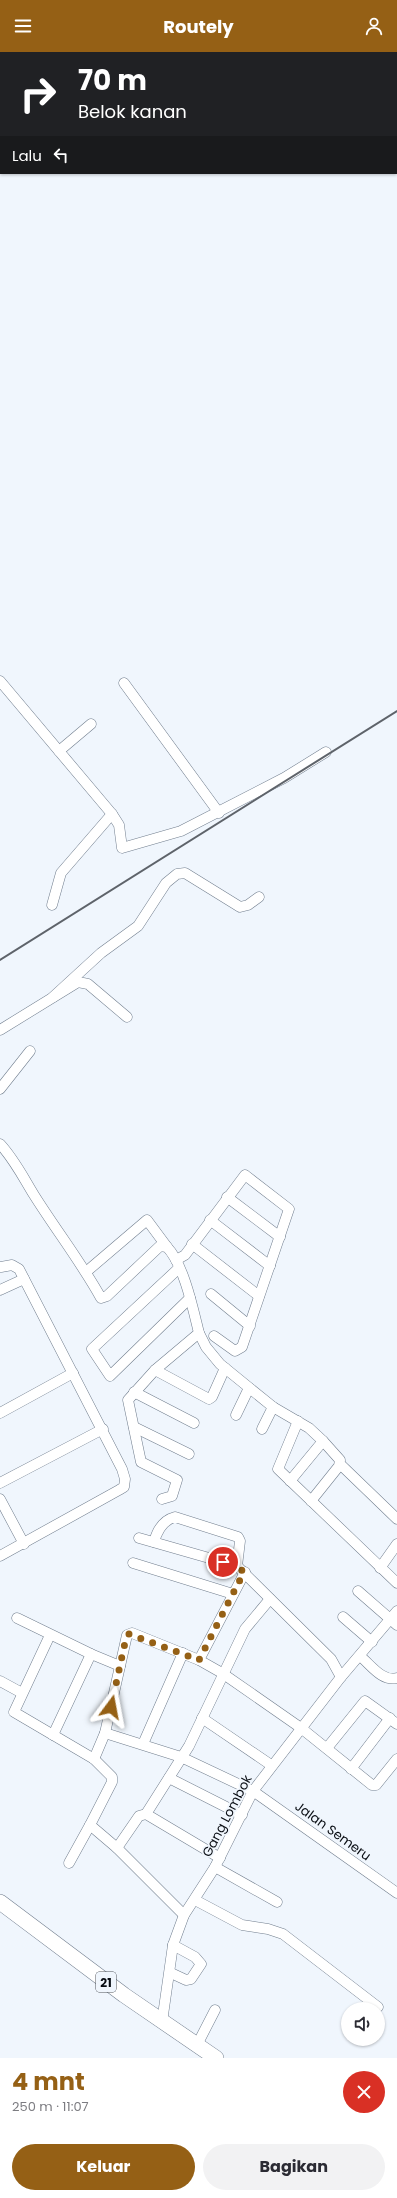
<!DOCTYPE html>
<html lang="id">
<head>
<meta charset="utf-8">
<style>
	:root { --surface:#fff; --page:#f2f2f3; --text:#2b2b33; --muted:#7c7c81; --accent:#956015 }
	body { margin:0; font-family:Poppins,sans-serif; background:var(--page); color:var(--text); height:100vh; display:flex; flex-direction:column; font-size:15px; white-space:nowrap }
	* { box-sizing:border-box; margin:0 }
	p { font-size:13px; color:var(--muted) }
	.icon { flex:none; width:22px; height:22px; fill:none; stroke:currentColor; stroke-width:2; stroke-linecap:round; stroke-linejoin:round }
	.map { position:relative; height:2006px; overflow:hidden }
	.details { display:flex; flex-direction:column; background:var(--surface); flex:1 }
	.details>* { flex:none }
	.top-card { position:absolute; left:0px; top:0px; width:397px; height:122px; box-shadow:0 1px 3px #0004; background:#202124; color:#fff; overflow:hidden }
	.fabs { position:absolute; left:341px; top:1950px; display:grid; gap:8px }
	.fabs a { display:grid; place-items:center; width:44px; height:44px; border-radius:50%; background:var(--surface); box-shadow:0 1px 3px #0004; font-size:20px }
	.pin { position:absolute; display:grid; place-items:center; width:34px; height:34px; color:#fff; margin:-17px; border:2px solid #fff; border-radius:50%; box-shadow:0 1px 4px #0007 }
	.me { position:absolute; width:44px; margin:-22px; rotate:13deg; stroke-linejoin:round; filter:drop-shadow(0 0 3px #0008) }
	.turn { display:flex; align-items:center; gap:14px; height:84px; padding:0 12px; font-size:18px }
	.turn .icon { width:52px; height:52px; stroke-width:2.5 }
	.turn b { display:block; font-size:28px; line-height:34px }
	.then { display:flex; align-items:center; height:38px; padding:0 12px; background:#0003; gap:8px; font-size:15px }
	.round { display:grid; place-items:center; flex:none; width:42px; height:42px; border-radius:21px; background:var(--page) }
	.summary { display:flex; align-items:center; justify-content:space-between; height:68px; padding:0 12px }
	h1 { font-size:24px; font-weight:700; line-height:30px; color:var(--accent) }
	.button { display:flex; gap:8px; margin-top:auto; padding:8px 12px }
	.button a { flex:1; height:46px; border-radius:24px; background:var(--accent); color:#fff; font-size:16px; font-weight:700; line-height:46px; text-align:center }
	.button a+a { background:var(--page); color:var(--text) }
	header { display:flex; justify-content:space-between; align-items:center; height:52px; padding:0 12px; background:var(--accent); color:#fff; font-size:18px; font-weight:700 }
	.map>svg:first-child { display:block }
	.lines { fill:none; stroke-linecap:round; stroke-linejoin:round }
	.minor-casing { stroke:#717e8e; stroke-width:11 }
	.highway-casing { stroke:#717e8e; stroke-width:16 }
	.minor { stroke:#fff; stroke-width:10 }
	.highway { stroke:#fff; stroke-width:15 }
	.rail { stroke:#5e636a; stroke-width:2 }
	.route { stroke:#956015; stroke-width:7; stroke-dasharray:0 12.6 }
	.labels { text-anchor:middle; dominant-baseline:central; stroke-width:3.5; stroke-linejoin:round; paint-order:stroke }
	.shield { fill:#f0f6fd; stroke:#4e5258; stroke-width:1 }
	.shield-label { font-size:12px; font-weight:bold; fill:#080c12 }
	.street-label { font-size:13px; fill:#080c12; stroke:#f0f6fd }
</style>
</head>
<body>
<header><svg class="icon" aria-label="menu" viewBox="0 0 24 24"><path d="M4 6h16M4 12h16M4 18h16"/></svg>Routely<svg class="icon" aria-label="person" viewBox="0 0 24 24"><circle cx="12" cy="8" r="4"/><path d="M4 21q1-7 8-7t8 7"/></svg></header>
<div class="map">
<svg width="397" height="2006" viewBox="0 0 397 2006">
	<rect width="100%" height="100%" fill="#f0f6fd"/>
	<g class="lines">
		<g class="minor-casing">
			<g id="minor">
				<path d="M0,629L112,762L119,773L122,796L181,779L284,726L326,700"/>
				<path d="M124,631L219,761"/>
				<path d="M59,699L91,672"/>
				<path d="M52,853L61,821L112,762"/>
				<path d="M53,945L101,901L138,874L166,831L177,822L185,821L240,855L248,853L259,845"/>
				<path d="M0,978L78,930L88,932L127,965"/>
				<path d="M0,1037L30,999"/>
				<path d="M0,1092C14,1107 23,1125 34,1143C56,1178 81,1210 101,1246L107,1244L160,1194L167,1195C184,1213 193,1257 199,1281L155,1318L128,1348L141,1410L177,1428L172,1444L162,1447"/>
				<path d="M227,1145L280,1185"/>
				<path d="M210,1168L270,1214"/>
				<path d="M192,1192L259,1244"/>
				<path d="M176,1208L185,1203L245,1123L289,1157L242,1295L235,1299L214,1284"/>
				<path d="M179,1216L92,1297L110,1324L190,1246"/>
				<path d="M86,1220L147,1168L167,1195"/>
				<path d="M0,1238L24,1227"/>
				<path d="M211,1242L250,1274"/>
				<path d="M199,1281L206,1295L220,1312L273,1355L309,1376L323,1389L340,1408L339,1414L311,1449"/>
				<path d="M155,1318L209,1347L212,1345L225,1316"/>
				<path d="M134,1340L194,1371"/>
				<path d="M0,1361L73,1321"/>
				<path d="M236,1363L249,1336"/>
				<path d="M298,1369L278,1417L397,1531"/>
				<path d="M134,1375L189,1402"/>
				<path d="M262,1377L273,1355"/>
				<path d="M340,1412L397,1467"/>
				<path d="M290,1429L323,1389"/>
				<path d="M0,1431L103,1377"/>
				<path d="M0,1447L24,1492"/>
				<path d="M139,1486L237,1514L331,1607L341,1625"/>
				<path d="M154,1490C157,1479 163,1468 175,1465L238,1485L240,1489L237,1514"/>
				<path d="M0,1504L119,1438L124,1435L125,1427L122,1417L19,1217L12,1213L1,1215"/>
				<path d="M133,1511L233,1542"/>
				<path d="M380,1516L397,1492"/>
				<path d="M245,1520L199,1608L222,1621L301,1676L372,1733H376L397,1707"/>
				<path d="M358,1539L397,1573"/>
				<path d="M343,1565L372,1590"/>
				<path d="M17,1566L91,1602L120,1614"/>
				<path d="M50,1583L14,1660L94,1707L112,1725V1730L90,1773L117,1796L184,1863"/>
				<path d="M360,1604C371,1613 382,1630 397,1626"/>
				<path d="M0,1629L22,1641"/>
				<path d="M202,1666L271,1713"/>
				<path d="M105,1681L181,1705L253,1739L397,1841"/>
				<path d="M53,1683L91,1602"/>
				<path d="M143,1692L183,1601"/>
				<path d="M327,1696L365,1649L397,1672"/>
				<path d="M94,1707L105,1681L127,1583L132,1581L199,1608"/>
				<path d="M351,1717L390,1666"/>
				<path d="M169,1726L242,1763"/>
				<path d="M146,1762L189,1694L245,1577L270,1547"/>
				<path d="M117,1796L139,1764L146,1762L220,1806"/>
				<path d="M69,1811L90,1773"/>
				<path d="M215,1815L277,1850"/>
				<path d="M195,1848L242,1873L268,1877L283,1882L378,1955"/>
				<path d="M171,1921L186,1928L191,1927L201,1912L195,1905L173,1893"/>
				<path d="M162,1970L173,1893L184,1863L215,1815L253,1739L341,1625L397,1559"/>
				<path d="M197,1993L215,1958"/>
			</g>
		</g>
		<g class="highway-casing">
			<path id="highway" d="M0,1850L124,1943L216,2006"/>
		</g>
		<use href="#minor" class="minor"/>
		<use href="#highway" class="highway"/>
		<path class="rail" d="M0,908L397,659"/>
	</g>
	<g class="lines">
		<path class="route" d="M111,1655L126,1586L129,1582L199,1608L244,1520L237,1514L223,1510"/>
	</g>
	<g class="labels">
		<rect class="shield" x="96" y="1920" width="20" height="20" rx="3"/>
		<g class="shield-label">
			<text x="106" y="1930">21</text>
		</g>
		<g class="street-label">
			<text transform="translate(227 1764) rotate(-62)">Gang Lombok</text>
			<text transform="translate(333 1779) rotate(36)">Jalan Semeru</text>
		</g>
	</g>
</svg>
<div class="fabs">
<a><svg class="icon" aria-label="sound" viewBox="0 0 24 24"><path d="M4 9h4l5-4v14l-5-4H4zM17 9q2 3 0 6"/></svg></a>
</div>
<div class="pin" style="left:223px;top:1510px;background:#d93025"><svg class="icon" aria-label="arrive" viewBox="0 0 24 24"><path d="M6 21V4h12l-3 4 3 4H6"/></svg></div>
<svg class="me" style="left:111px;top:1655px" viewBox="-20 -20 40 40"><path d="M0-17L14 15 0 8-14 15z" fill="#956015" stroke="#fff" stroke-width="4"/></svg>
<div class="top-card">
<div class="turn"><svg class="icon" aria-label="right" viewBox="0 0 24 24"><path d="M7 20v-9h11M14 6l5 5-5 5"/></svg><div><b>70 m</b>Belok kanan</div></div>
<div class="then">Lalu<svg class="icon" aria-label="left" viewBox="0 0 24 24"><path d="M17 20v-9H6M10 6l-5 5 5 5"/></svg></div>
</div>
</div>
<section class="details">
<div class="summary"><div><h1>4 mnt</h1><p>250 m · 11:07</p></div><a class="round" style="background:#d93025;color:#fff"><svg class="icon" aria-label="close" viewBox="0 0 24 24"><path d="M6 6l12 12M18 6L6 18"/></svg></a></div>
<div class="button"><a>Keluar</a><a>Bagikan</a></div>
</section>
</body>
</html>
